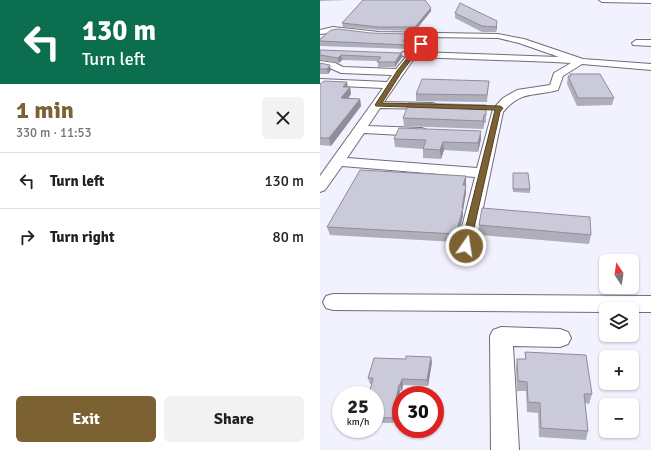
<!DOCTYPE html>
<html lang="en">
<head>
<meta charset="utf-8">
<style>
	:root { --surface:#fff; --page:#f2f2f2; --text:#202124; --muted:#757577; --line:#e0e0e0; --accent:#7c6233 }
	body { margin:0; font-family:Signika,sans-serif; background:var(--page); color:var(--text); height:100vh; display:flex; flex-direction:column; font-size:15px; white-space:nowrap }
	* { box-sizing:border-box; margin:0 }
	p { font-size:13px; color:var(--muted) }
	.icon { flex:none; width:22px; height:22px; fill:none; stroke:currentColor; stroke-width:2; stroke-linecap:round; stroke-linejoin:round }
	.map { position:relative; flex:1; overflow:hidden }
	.side { display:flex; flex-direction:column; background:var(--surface); width:320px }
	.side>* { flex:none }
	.hud { background:#0b6e4f; color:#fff; overflow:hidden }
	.needle { width:26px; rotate:347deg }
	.tools { position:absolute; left:279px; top:254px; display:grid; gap:8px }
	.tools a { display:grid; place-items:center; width:40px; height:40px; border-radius:6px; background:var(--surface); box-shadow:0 1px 3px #0004; font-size:20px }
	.speed { position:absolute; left:12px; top:386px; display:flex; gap:8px; font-size:20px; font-weight:700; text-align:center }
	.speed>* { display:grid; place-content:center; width:52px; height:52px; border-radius:50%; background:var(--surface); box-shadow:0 1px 3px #0004; line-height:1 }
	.speed small { font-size:10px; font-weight:400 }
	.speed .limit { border:6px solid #d22; background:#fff; color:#111 }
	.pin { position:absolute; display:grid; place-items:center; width:34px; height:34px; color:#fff; margin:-17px; border-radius:8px; box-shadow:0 2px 6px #0006 }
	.me { position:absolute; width:44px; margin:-22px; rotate:13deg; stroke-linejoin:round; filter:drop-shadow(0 0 3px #0008) }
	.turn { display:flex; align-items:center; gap:14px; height:84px; padding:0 16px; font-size:18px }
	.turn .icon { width:52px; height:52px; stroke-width:2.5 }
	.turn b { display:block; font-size:28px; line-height:34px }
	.round { display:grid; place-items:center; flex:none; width:42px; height:42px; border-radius:6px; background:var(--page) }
	.head { display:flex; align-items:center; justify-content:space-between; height:68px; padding:0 16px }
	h1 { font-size:24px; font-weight:700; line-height:30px; color:var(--accent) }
	.cta { display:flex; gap:8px; margin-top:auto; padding:8px 16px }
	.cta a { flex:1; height:46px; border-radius:6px; background:var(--accent); color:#fff; font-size:16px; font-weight:700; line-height:46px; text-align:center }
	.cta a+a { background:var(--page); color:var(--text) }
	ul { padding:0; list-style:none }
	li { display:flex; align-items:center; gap:12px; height:56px; padding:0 16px; border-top:1px solid var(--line) }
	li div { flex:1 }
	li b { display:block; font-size:15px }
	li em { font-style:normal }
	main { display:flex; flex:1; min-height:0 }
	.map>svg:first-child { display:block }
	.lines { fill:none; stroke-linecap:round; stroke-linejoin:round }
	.minor-casing { stroke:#6f6d7b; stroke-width:2 }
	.minor { fill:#fff; fill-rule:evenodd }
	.wall { fill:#afaebb }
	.shaded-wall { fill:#8e8d99 }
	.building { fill:#cbcada; stroke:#8e8d99 }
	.route { fill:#7c6233; stroke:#514021 }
</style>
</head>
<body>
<main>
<section class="side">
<div class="hud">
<div class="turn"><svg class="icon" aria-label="left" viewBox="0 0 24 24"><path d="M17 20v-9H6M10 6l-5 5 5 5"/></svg><div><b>130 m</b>Turn left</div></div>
</div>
<div class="head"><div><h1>1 min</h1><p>330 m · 11:53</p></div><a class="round"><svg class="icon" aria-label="close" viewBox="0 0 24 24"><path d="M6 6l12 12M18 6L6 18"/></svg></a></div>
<ul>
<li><svg class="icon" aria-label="left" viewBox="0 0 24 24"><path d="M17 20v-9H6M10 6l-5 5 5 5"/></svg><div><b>Turn left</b></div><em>130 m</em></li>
<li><svg class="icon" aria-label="right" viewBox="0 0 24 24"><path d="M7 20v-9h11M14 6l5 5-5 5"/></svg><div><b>Turn right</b></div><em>80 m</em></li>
</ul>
<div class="cta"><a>Exit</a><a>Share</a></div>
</section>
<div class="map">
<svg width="331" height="450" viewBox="0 0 331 450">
	<rect width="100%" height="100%" fill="#f2f1fe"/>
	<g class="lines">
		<g class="minor-casing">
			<g id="minor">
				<path d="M279,0H331V3L282,2Z"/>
				<path d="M13,27L59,32L178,34L204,39L263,59L331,64V70L262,64L243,76L238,90C212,97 202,90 183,112L155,246L152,250L146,252L140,250L137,246L155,177L22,166L5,190L0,192V176L63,88L0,85V79L67,82L72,75L21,73L10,68L0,67V61L15,63L23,67L76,69L86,57L83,56L81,54L83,52L90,51L102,37L52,36L19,32L0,34V30ZM110,37L178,38L199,43L239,57L99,52ZM95,57L234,62L251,63L234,73L230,85L197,90L183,98L173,109L157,168L27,158L44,133L101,136L105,135L107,132L105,129L101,128L48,126L60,108L112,109L116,108L118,106L116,104L112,103L64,102Z"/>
				<path d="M316,40H331V46L313,45L312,43Z"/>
				<path d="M13,294L331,296V312H312V309H286V312L13,310L6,308L3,302L6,296Z"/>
				<path d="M181,327L240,329L248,332L251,338L248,344L240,347L193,346L199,450H171L170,336L173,330Z"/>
			</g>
		</g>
		<use href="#minor" class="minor"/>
	</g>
	<g class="wall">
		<path d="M0,0H27L0,1Z"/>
		<path d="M111,8V11L95,31L59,30L23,27L22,23Z"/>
		<path d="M135,13L177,27L176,32H162L135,18Z"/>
		<path d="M51,33L89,34L90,38L88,41L90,45L87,49L0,46V39Z"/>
		<path d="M0,50L82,57L75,67H58V61L22,60L19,63L0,60Z"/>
		<path d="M0,63L11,70L8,74H0Z"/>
		<path d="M250,74L294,98L292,105L257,106L247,84L248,76H250Z"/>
		<path d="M169,81L167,102L96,101V94Z"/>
		<path d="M27,82L28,87H30L31,94L28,98L40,99L41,106L11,146L0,145V84Z"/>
		<path d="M166,112V123H164L163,129L84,126L83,118Z"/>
		<path d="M74,139H161L158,152L124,150L121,159L103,158V149L75,147Z"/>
		<path d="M193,177L210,189V193L193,192Z"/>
		<path d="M146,184V193L143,210V216L136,242L10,235L7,227Z"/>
		<path d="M159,225L271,235L269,244L159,235Z"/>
		<path d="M205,352L272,394L269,404L265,403L268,431L266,440L219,437L218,413L207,412L206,391H197L196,368L197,359H205Z"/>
		<path d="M112,362L108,386L83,385L82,391H80L73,423H55V395L52,384H50L48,378Z"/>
	</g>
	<g class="shaded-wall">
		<path d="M111,8V11L95,31V27Z"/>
		<path d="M177,21V27L176,32V27Z"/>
		<path d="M89,34L90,38L84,45L83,41Z"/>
		<path d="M90,41V45L87,49V45Z"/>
		<path d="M81,53L82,57L75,67V62Z"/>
		<path d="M21,55L22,60L19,63L18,58Z"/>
		<path d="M10,65L11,70L8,74L7,69Z"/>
		<path d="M27,82L28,89L30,87L31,94L23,106L21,98L23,87Z"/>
		<path d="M40,99L41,106L11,146L9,138Z"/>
		<path d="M164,115V123L163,129V121Z"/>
		<path d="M161,131V139L158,152V143Z"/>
		<path d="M123,142L124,150L121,159L120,150Z"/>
		<path d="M146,176V184L144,193L143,185Z"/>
		<path d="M146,185V193L143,210V216L136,242V234Z"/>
		<path d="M111,357L112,362L108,386L107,380Z"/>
		<path d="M82,379L83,385L82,391L80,385Z"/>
		<path d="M79,385L80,391L73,423L72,418Z"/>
	</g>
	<g class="building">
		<path d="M43,0H105L111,8L95,27H59L22,23Z"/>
		<path d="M140,3L177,21L176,27L162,26L135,13Z"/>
		<path d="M18,29L51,33L89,34L83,41H90L87,45L0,41V39L11,30Z"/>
		<path d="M0,50L81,53L75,62H57L61,57L21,55L18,58L0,55Z"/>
		<path d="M0,63L10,65L7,69H0Z"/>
		<path d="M250,74H280L294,98H258L248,76H251Z"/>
		<path d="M102,79L169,81L167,95L96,94Z"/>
		<path d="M4,81L27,82L23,87H30L21,98L40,99L9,138H0V84Z"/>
		<path d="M89,103L166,105V115H164L163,121L83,118Z"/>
		<path d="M79,128L161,131L158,143L123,142L120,150L103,149L106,140L74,139Z"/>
		<path d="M40,170L146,176L143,185H146L142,208H143L136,234L7,227Z"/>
		<path d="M193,173H208L210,189H193Z"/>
		<path d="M162,208L270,217L271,235L159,225Z"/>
		<path d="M205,352L266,355L272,394H264L268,431L221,428L220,403L208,402L207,382L198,381L197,359H206Z"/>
		<path d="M86,356L111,357L107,380L82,379L80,385H79L72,418L55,417V395H49L53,378H48L54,358L86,359Z"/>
	</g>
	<path class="route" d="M99,43L103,44L81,73L62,103L180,106L183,108L180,112L150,246L146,249L141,246L175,110L56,106L55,105L77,71Z"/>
</svg>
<div class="tools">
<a><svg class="needle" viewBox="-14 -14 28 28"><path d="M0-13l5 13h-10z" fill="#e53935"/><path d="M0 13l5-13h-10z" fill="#757577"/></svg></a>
<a><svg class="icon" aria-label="layers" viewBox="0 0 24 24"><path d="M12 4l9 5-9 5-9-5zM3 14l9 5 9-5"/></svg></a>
<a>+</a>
<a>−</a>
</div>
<div class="speed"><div>25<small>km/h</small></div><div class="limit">30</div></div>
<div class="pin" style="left:101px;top:44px;background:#d93025"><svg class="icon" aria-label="arrive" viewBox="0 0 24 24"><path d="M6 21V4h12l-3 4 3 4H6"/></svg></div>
<svg class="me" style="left:146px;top:246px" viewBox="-20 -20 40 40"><circle r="17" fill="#7c6233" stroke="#fff" stroke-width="3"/><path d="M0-11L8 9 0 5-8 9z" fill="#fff"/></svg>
</div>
</main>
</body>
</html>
